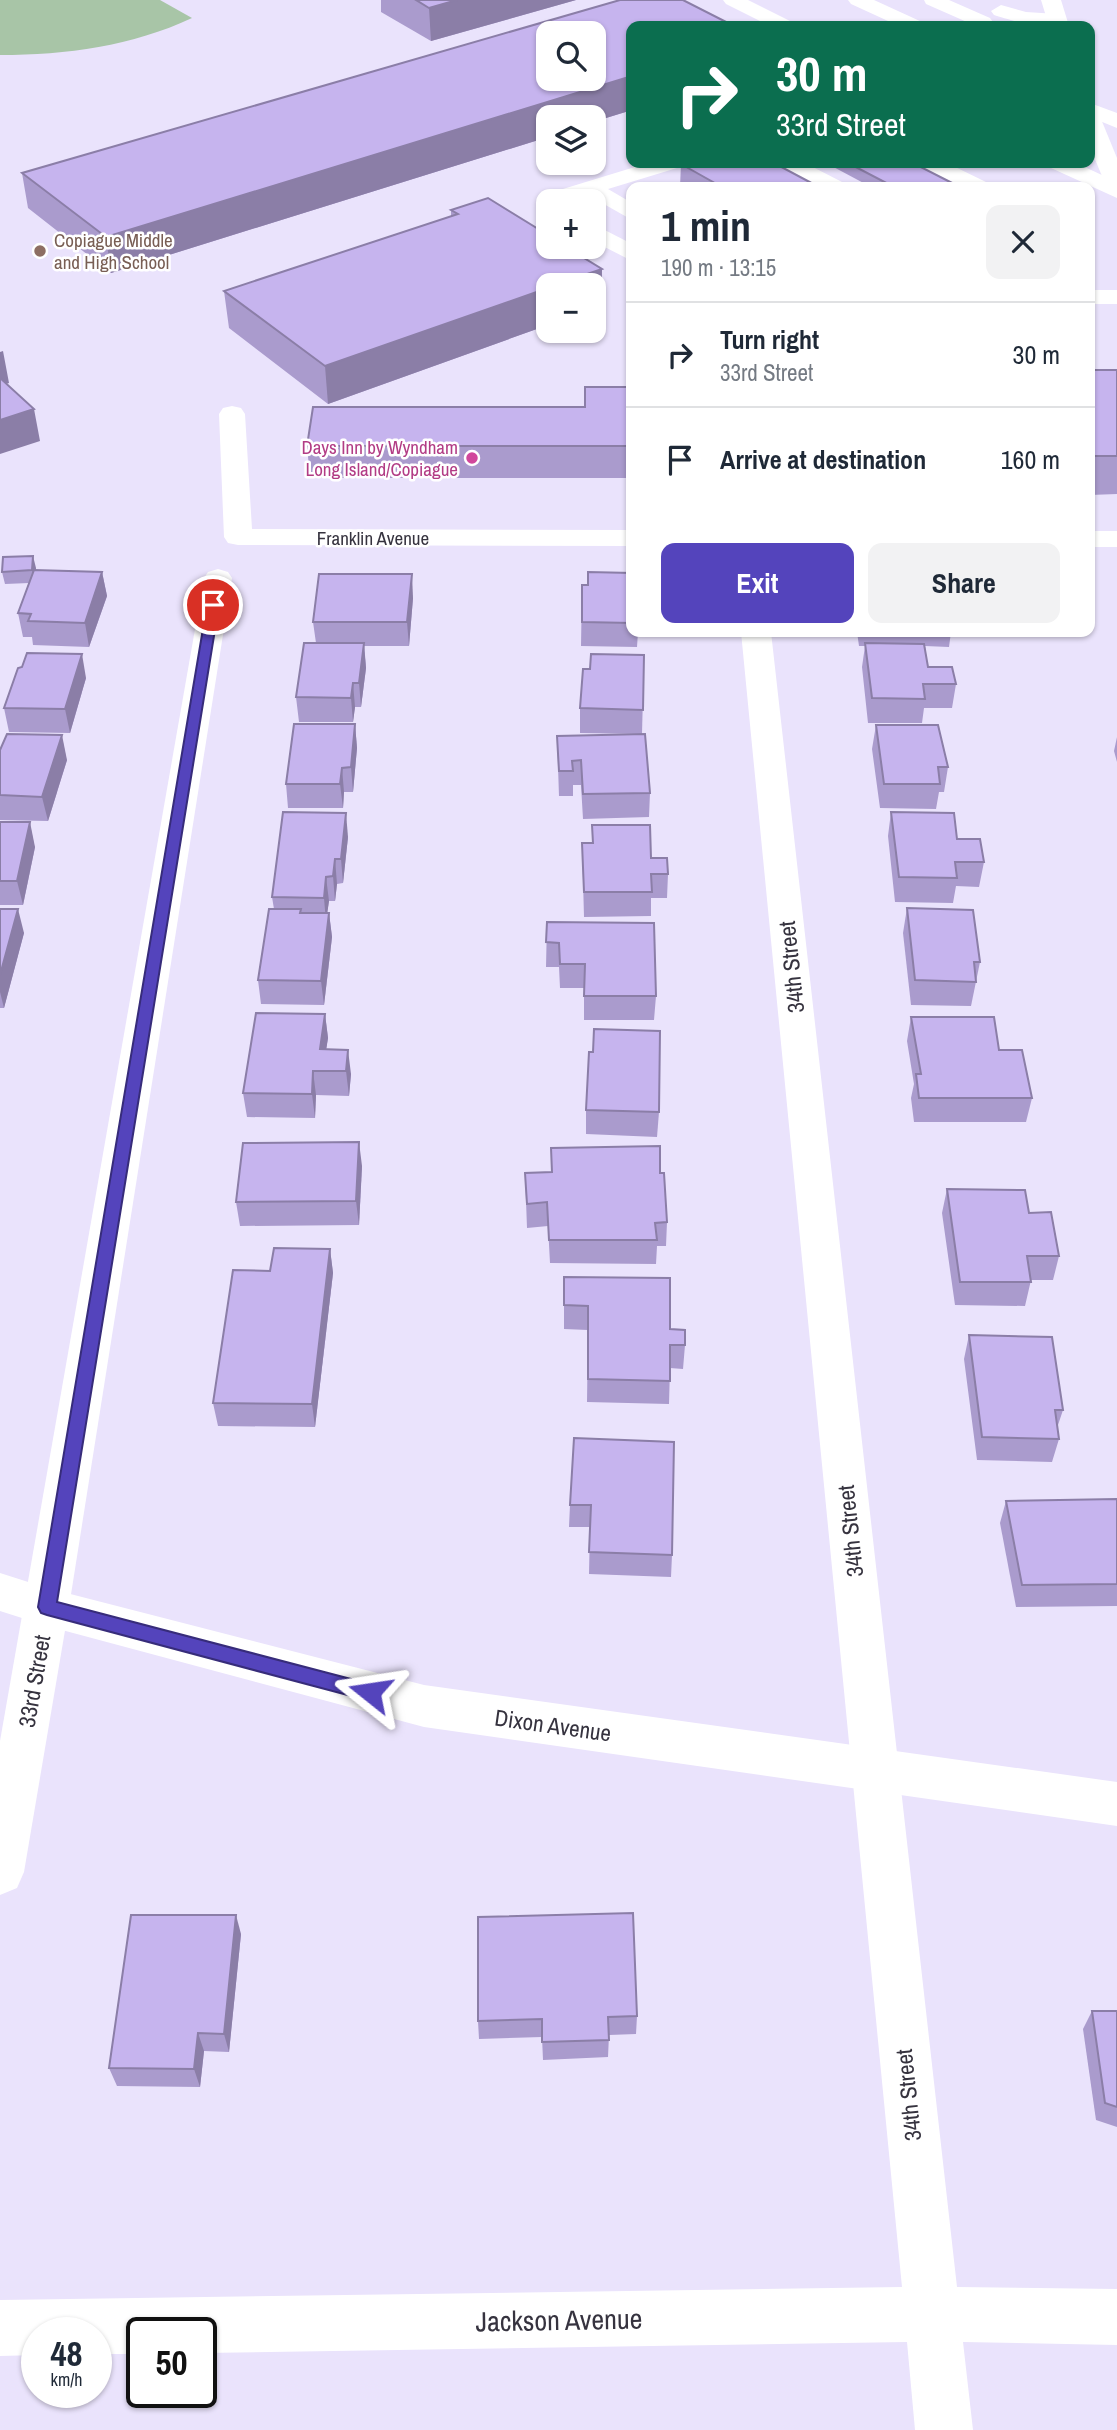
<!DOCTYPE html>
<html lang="en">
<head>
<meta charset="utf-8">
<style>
	:root { --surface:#fff; --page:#f2f2f3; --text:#1f2937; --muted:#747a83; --line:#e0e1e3; --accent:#5444bc }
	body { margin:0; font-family:"Archivo Narrow",sans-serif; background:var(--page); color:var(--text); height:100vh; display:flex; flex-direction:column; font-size:26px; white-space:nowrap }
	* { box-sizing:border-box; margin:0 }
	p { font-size:23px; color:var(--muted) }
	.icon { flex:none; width:38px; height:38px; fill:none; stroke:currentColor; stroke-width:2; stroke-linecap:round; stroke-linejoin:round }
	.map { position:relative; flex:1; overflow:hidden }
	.drawer { position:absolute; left:626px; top:182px; width:469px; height:455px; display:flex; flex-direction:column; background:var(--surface); border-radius:14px; box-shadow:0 2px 5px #0004 }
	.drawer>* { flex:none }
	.guide { position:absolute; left:626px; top:21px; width:469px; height:147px; border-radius:14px; box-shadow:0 2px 5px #0004; background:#0b6e4f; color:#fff; overflow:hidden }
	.buttons { position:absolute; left:536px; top:21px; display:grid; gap:14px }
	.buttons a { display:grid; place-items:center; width:70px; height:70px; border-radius:14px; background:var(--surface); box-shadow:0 2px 5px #0004; font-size:35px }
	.speed { position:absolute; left:21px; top:2317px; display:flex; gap:14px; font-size:35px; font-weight:700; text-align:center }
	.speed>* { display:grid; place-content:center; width:91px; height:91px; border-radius:50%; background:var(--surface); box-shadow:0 2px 5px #0004; line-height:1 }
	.speed small { font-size:18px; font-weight:400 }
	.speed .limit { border:4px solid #111; border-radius:10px; background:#fff; color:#111 }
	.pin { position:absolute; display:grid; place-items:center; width:60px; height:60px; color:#fff; margin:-30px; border:4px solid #fff; border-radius:50%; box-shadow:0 2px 7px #0007 }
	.me { position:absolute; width:77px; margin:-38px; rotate:285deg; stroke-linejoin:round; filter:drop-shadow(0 0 5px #0008) }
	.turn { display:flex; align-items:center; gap:24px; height:147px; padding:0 35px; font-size:32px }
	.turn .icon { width:91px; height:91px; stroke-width:2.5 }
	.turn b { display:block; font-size:49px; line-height:60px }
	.round { display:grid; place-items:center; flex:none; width:74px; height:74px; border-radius:14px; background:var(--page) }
	.overview { display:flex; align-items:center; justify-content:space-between; height:119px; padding:0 35px }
	h1 { font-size:42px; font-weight:700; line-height:52px }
	.action { display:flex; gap:14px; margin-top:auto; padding:14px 35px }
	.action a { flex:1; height:80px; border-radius:14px; background:var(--accent); color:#fff; font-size:28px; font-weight:700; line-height:80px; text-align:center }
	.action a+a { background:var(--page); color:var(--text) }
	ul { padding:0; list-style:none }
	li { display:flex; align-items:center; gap:21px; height:105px; padding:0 35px; border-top:2px solid var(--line) }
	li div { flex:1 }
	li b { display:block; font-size:26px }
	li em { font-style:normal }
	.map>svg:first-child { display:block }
	.green { fill:#a8c5a7 }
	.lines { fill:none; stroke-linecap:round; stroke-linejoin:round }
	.lane { fill:#fff; fill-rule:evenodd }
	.street { fill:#fff; fill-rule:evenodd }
	.secondary { fill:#fff; fill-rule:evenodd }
	.highway { fill:#fff; fill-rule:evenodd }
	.wall { fill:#aa9bcd; fill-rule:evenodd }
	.shaded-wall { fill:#8b7ea7 }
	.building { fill:#c6b4ee; stroke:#8b7ea7; stroke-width:2; fill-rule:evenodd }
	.route { fill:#5444bc; stroke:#372c7a; stroke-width:2 }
	.education-dot { fill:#8d6e63; stroke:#fff; stroke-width:2.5 }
	.hotel-dot { fill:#d1479c; stroke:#fff; stroke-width:2.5 }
	.labels { text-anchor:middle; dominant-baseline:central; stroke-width:5; stroke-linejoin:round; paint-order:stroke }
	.far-education-label { font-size:19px; fill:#785e54; stroke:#fff; text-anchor:start }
	.far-hotel-label { font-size:19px; fill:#b23c85; stroke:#fff; text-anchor:end }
	.far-street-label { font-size:19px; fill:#36333f; stroke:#fff }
	.street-label { font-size:23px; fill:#36333f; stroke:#fff }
	.near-street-label { font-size:28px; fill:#36333f; stroke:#fff }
</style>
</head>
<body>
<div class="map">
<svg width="1117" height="2430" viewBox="0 0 1117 2430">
	<rect width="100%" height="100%" fill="#eae3fc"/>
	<path class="green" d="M0,0H160L192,18C132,46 67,55 0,55Z"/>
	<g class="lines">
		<g class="lane">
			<path d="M924,0H949L990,18L993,22L990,26H976L926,4Z"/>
			<path d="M1001,5L1026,12L1057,14L1067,20C1055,34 1010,20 994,15L991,11Z"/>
			<path d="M648,163H680L677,168L608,189L632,203V220L588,195L570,201H548V207L540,206L537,201L540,196Z"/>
			<path d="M778,163H805L842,182L845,187H818L781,168Z"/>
			<path d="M920,163H947L986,182L989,187H962L923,168Z"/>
			<path d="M593,224L632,244V261L593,241Z"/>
			<rect x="1090" y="290" width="27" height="14"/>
		</g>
		<g class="street">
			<path d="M232,406L241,408L245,414L252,529L632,530V546L238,545L228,543L224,537L219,414L223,408Z"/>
			<rect x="1090" y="531" width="27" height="16"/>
			<path d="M218,569L228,572L232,578L69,1607L24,1872L17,1888L0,1895V1741L204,578L208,572Z"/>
			<path d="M741,632H771L957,2287L1117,2289V2345L963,2342L973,2430H915L907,2342L201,2353V2333H142V2354H96V2333H37V2355L0,2356V2300L902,2287Z"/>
		</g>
		<g class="secondary">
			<path d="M1041,0H1061L1069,26H1049Z"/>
			<path d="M1090,113L1098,114L1101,119L1117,158V193L1109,191L1106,186L1090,147Z"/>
			<path d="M0,1573L47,1588L424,1685L1117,1782V1826L424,1727L47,1626L0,1611Z"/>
		</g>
		<g class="highway">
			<path d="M723,0H748L792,22L795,26H770L726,4Z"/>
			<path d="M848,0H874L922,22L925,26H899L851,4Z"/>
			<path d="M1090,103L1117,113V128L1090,117Z"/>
			<path d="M1048,163H1076L1117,182V198L1051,168Z"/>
		</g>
	</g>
	<g class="wall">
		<path d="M381,0H576L431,41L381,12Z"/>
		<path d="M620,0H683L734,26H632V110L593,122V117H548V137L111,273L28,208L22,173ZM548,33H593V79H548Z"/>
		<path d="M826,163H913L960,187H871Z"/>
		<path d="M681,164L819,187H680Z"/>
		<path d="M451,210L602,269L601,306L548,285V325L328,404L229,328L224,291L451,217Z"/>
		<path d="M1090,370H1117V494L1090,495Z"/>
		<path d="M632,387V478H310L307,446L585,407Z"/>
		<path d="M36,568V570L102,572L107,596L89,647L33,645L32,637H23L18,613L29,583L5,584L2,572Z"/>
		<path d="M632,573V632H638L637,647L581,646L582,585H588Z"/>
		<path d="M413,598L409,646H364L366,668L361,707H355L353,722H299L296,697L316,643L313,622Z"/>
		<path d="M857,632H951L949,647L925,646L928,667L956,684L952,708H924L922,723H868L862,667L865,646H859Z"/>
		<path d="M644,655L642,734L580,733V708L590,669Z"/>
		<path d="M22,667L86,678L70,733L9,732L4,708Z"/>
		<path d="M355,724L357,748L353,792H344L343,808H288L286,784Z"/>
		<path d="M876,725L948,767L944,792H939L936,809L880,808L872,749Z"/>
		<path d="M557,736L650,793L649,817L583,819L581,785H573V796H559Z"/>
		<path d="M1117,737V762L1114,751Z"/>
		<path d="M0,750L67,760L48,821L0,820Z"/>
		<path d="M891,812L957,839L984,862L979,887L956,886L953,903L895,902L888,836Z"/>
		<path d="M0,822L35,847L23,905H0Z"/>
		<path d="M592,825L651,858L668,874L667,898H651V916L584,917L582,843H592Z"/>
		<path d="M348,837L343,883L337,884L335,901H329L327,913H329L332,937L324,1005L261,1004L258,980L274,909L272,897Z"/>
		<path d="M907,908L980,962L971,1006L911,1005L903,933Z"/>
		<path d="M0,909L24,933L4,1008H0Z"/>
		<path d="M547,922L656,996L654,1020H584V988H560L559,967H546Z"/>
		<path d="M325,1014L328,1038L326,1049L351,1074L349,1096L316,1095L315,1118L247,1117L243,1093Z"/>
		<path d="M911,1017L999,1050L1032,1098L1026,1122H914L911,1098L914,1084L907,1041Z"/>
		<path d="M586,1110L659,1112L657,1137L586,1134Z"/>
		<path d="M551,1148L660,1173L667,1222L666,1246H657L656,1264L550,1263L548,1226L527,1228L525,1173L551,1172Z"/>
		<path d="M362,1166L359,1225L240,1226L236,1202Z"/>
		<path d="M947,1189L1029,1213L1059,1256L1053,1280H1031L1025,1306L955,1305L942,1213Z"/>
		<path d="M330,1249L333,1273L315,1427L218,1426L213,1403Z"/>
		<path d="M564,1277L670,1329L685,1345L683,1369L670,1368L669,1404L587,1402L588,1330L564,1329Z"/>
		<path d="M969,1335L1063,1410L1057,1428L1059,1439L1052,1462L977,1460L964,1359Z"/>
		<path d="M674,1442L672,1555L671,1577L589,1574L590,1527H569L570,1505Z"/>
		<path d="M1117,1499V1606L1016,1607L1000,1523L1006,1501Z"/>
		<path d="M241,1934L229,2052L204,2051L200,2087L117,2086L109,2068Z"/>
		<path d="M1092,2011H1117V2127L1096,2120L1083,2029Z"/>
		<path d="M637,2016L636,2034L609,2035L608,2057L543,2060L542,2037L479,2039L478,2021Z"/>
	</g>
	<g class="shaded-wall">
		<path d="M457,0H576L431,41L429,8Z"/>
		<path d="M632,76V110L593,122V117H548V137L111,273L106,237Z"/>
		<path d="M602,269L601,306L593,308V285H555Z"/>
		<path d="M548,288V325L328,404L325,366Z"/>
		<path d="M3,351L9,383L0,386V352Z"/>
		<path d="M34,409L40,441L0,454V420Z"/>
		<path d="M33,556L36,568L35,582L32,570Z"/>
		<path d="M102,572L107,596L89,647L85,623Z"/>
		<path d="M412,574L413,598L409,646L407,622Z"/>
		<path d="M364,643L366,668L361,707L359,683Z"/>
		<path d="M82,654L86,678L70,733L65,709Z"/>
		<path d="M353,683L355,707L353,722L351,698Z"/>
		<path d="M355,724L357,748L353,792L351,767Z"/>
		<path d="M62,735L67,760L48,821L42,797Z"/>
		<path d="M342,768L344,792L343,808L340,784Z"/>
		<path d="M346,813L348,837L343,883L341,859Z"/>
		<path d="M30,822L35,847L23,905L17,881Z"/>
		<path d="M335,859L337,884L335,901L333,876Z"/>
		<path d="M326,877L329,901L326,922L324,898Z"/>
		<path d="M18,909L24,933L4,1008L0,992V975Z"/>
		<path d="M329,913L332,937L324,1005L321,981Z"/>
		<path d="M325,1014L328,1038L323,1071L320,1049Z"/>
		<path d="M348,1050L351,1074L349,1096L346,1071Z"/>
		<path d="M313,1071L316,1095L315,1118L312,1094Z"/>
		<path d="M359,1142L362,1166L359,1225L356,1201Z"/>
		<path d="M330,1249L333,1273L315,1427L312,1404Z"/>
		<path d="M236,1915L241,1934L229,2052L224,2034Z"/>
		<path d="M198,2033L204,2051L200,2087L194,2069Z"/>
	</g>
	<g class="building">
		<path d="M416,0H457L429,8Z"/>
		<path d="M620,0H683L734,26H632V76L106,237L22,173ZM548,33H593V79H548Z"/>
		<path d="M686,163H774L819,187H722L681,164Z"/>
		<path d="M848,163H913L960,187H894Z"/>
		<path d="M488,198L548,235V247H566L602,269L555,285H548V288L325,366L224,291L458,214L451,210Z"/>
		<rect x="1090" y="370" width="27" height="86"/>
		<path d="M0,378L34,409L0,420Z"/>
		<path d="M585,387H632V446H307L313,407H585Z"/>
		<path d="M33,556L32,570L2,572L3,557Z"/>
		<path d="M34,570L102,572L85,623L28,621L31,614L18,613Z"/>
		<path d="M588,572L632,573V623L582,622V585H588Z"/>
		<path d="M319,574H412L407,622H313Z"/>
		<path d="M304,643H364L359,683H353L351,698L296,697Z"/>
		<path d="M865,643L924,644L928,667H952L956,684H923L925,699L872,698Z"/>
		<path d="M27,653L82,654L65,709L4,708L18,668L22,667Z"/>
		<path d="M591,654L644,655L643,710L580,708L583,669H590Z"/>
		<path d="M294,724H355L351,767L342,768L340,784H286Z"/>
		<path d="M876,725H938L948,767H938L940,784H884Z"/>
		<path d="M7,734L62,735L42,797L0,795V750Z"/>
		<path d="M645,734L650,793L583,794L581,760L572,761L573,771H559L557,736Z"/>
		<path d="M283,812L346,813L341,859H335L333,876L326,877L324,898L272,897Z"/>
		<path d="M891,812L954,813L957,839H980L984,862H955L957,878L899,877Z"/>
		<path d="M0,822H30L17,881H0Z"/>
		<path d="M592,825H650L651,858H667L668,874H651L652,892H584L582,843H593Z"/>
		<path d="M907,908L973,910L980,962H974L976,982L915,980Z"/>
		<path d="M0,909H18L0,975Z"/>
		<path d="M269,909H301L300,913H329L321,981L258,980Z"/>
		<path d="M547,922L654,923L656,996H584L585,964H560L559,943L546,942Z"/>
		<path d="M256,1013L325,1014L320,1049L348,1050L346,1071H313L312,1094L243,1093Z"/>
		<path d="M911,1017H994L999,1050H1022L1032,1098H919L916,1074H921Z"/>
		<path d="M594,1029L660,1031L659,1112L586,1110L589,1052H593Z"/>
		<path d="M359,1142L356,1201L236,1202L243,1143Z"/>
		<path d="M660,1146V1173H664L667,1222L655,1223L657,1240H549L547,1202L527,1204L525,1173L552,1172L551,1148Z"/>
		<path d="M947,1189L1025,1190L1029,1213L1051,1212L1059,1256H1027L1031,1282H960Z"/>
		<path d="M274,1248L330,1249L312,1404L213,1403L233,1270L270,1271Z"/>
		<path d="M564,1277L670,1278V1329L685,1330V1345H670V1381L588,1379V1306L564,1305Z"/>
		<path d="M969,1335L1052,1337L1063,1410H1055L1059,1439L982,1437Z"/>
		<path d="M574,1438L674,1442L672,1555L589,1552L591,1505H570Z"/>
		<path d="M1117,1499V1584L1022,1585L1006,1501Z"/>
		<path d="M633,1913L637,2016L608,2017L609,2040L542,2042V2019L478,2021V1917Z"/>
		<path d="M131,1915H236L224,2034L198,2033L194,2069L109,2068Z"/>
		<path d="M1092,2011H1117V2107L1105,2103Z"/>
	</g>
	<path class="route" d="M213,602L219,605L57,1602L370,1684L377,1686L379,1692L377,1698L370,1701L47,1615L41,1613L38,1607L207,605Z"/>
	<circle class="education-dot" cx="40" cy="251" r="7"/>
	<circle class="hotel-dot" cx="472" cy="458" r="7"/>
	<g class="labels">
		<g class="far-education-label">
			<text x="54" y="240">Copiague Middle<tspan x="54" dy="22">and High School</tspan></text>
		</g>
		<g class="far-hotel-label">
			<text x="458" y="447">Days Inn by Wyndham<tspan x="458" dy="22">Long Island/Copiague</tspan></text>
		</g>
		<g class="far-street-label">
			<text x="373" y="538">Franklin Avenue</text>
		</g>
		<g class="street-label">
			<text transform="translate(791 967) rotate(-96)">34th Street</text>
			<text transform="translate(850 1531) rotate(-96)">34th Street</text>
			<text transform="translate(34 1681) rotate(-80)">33rd Street</text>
			<text transform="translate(553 1725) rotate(8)">Dixon Avenue</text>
			<text transform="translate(908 2095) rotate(-96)">34th Street</text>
		</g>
		<g class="near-street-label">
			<text transform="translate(559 2320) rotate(-1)">Jackson Avenue</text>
		</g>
	</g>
</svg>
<div class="buttons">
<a><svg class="icon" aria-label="search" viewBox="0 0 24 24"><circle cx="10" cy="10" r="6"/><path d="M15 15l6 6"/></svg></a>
<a><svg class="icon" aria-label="layers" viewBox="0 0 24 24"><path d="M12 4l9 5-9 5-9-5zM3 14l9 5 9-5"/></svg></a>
<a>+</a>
<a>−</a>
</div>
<div class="speed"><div>48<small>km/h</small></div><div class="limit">50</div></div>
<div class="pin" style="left:213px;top:605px;background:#d93025"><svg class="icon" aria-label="arrive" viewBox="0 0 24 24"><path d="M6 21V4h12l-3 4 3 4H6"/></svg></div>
<svg class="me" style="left:370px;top:1692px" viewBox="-20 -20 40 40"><path d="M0-17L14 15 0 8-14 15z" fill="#5444bc" stroke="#fff" stroke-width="4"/></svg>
<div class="guide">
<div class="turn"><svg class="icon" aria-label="right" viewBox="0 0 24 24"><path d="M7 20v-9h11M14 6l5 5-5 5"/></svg><div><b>30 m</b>33rd Street</div></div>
</div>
<section class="drawer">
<div class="overview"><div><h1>1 min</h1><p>190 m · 13:15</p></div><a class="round"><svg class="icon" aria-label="close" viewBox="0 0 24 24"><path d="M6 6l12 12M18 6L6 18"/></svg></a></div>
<ul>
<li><svg class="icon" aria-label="right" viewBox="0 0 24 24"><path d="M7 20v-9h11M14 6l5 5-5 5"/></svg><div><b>Turn right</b><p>33rd Street</p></div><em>30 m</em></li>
<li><svg class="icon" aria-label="arrive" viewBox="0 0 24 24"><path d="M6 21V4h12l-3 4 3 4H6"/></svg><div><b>Arrive at destination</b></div><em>160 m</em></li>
</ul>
<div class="action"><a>Exit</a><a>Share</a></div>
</section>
</div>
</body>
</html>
